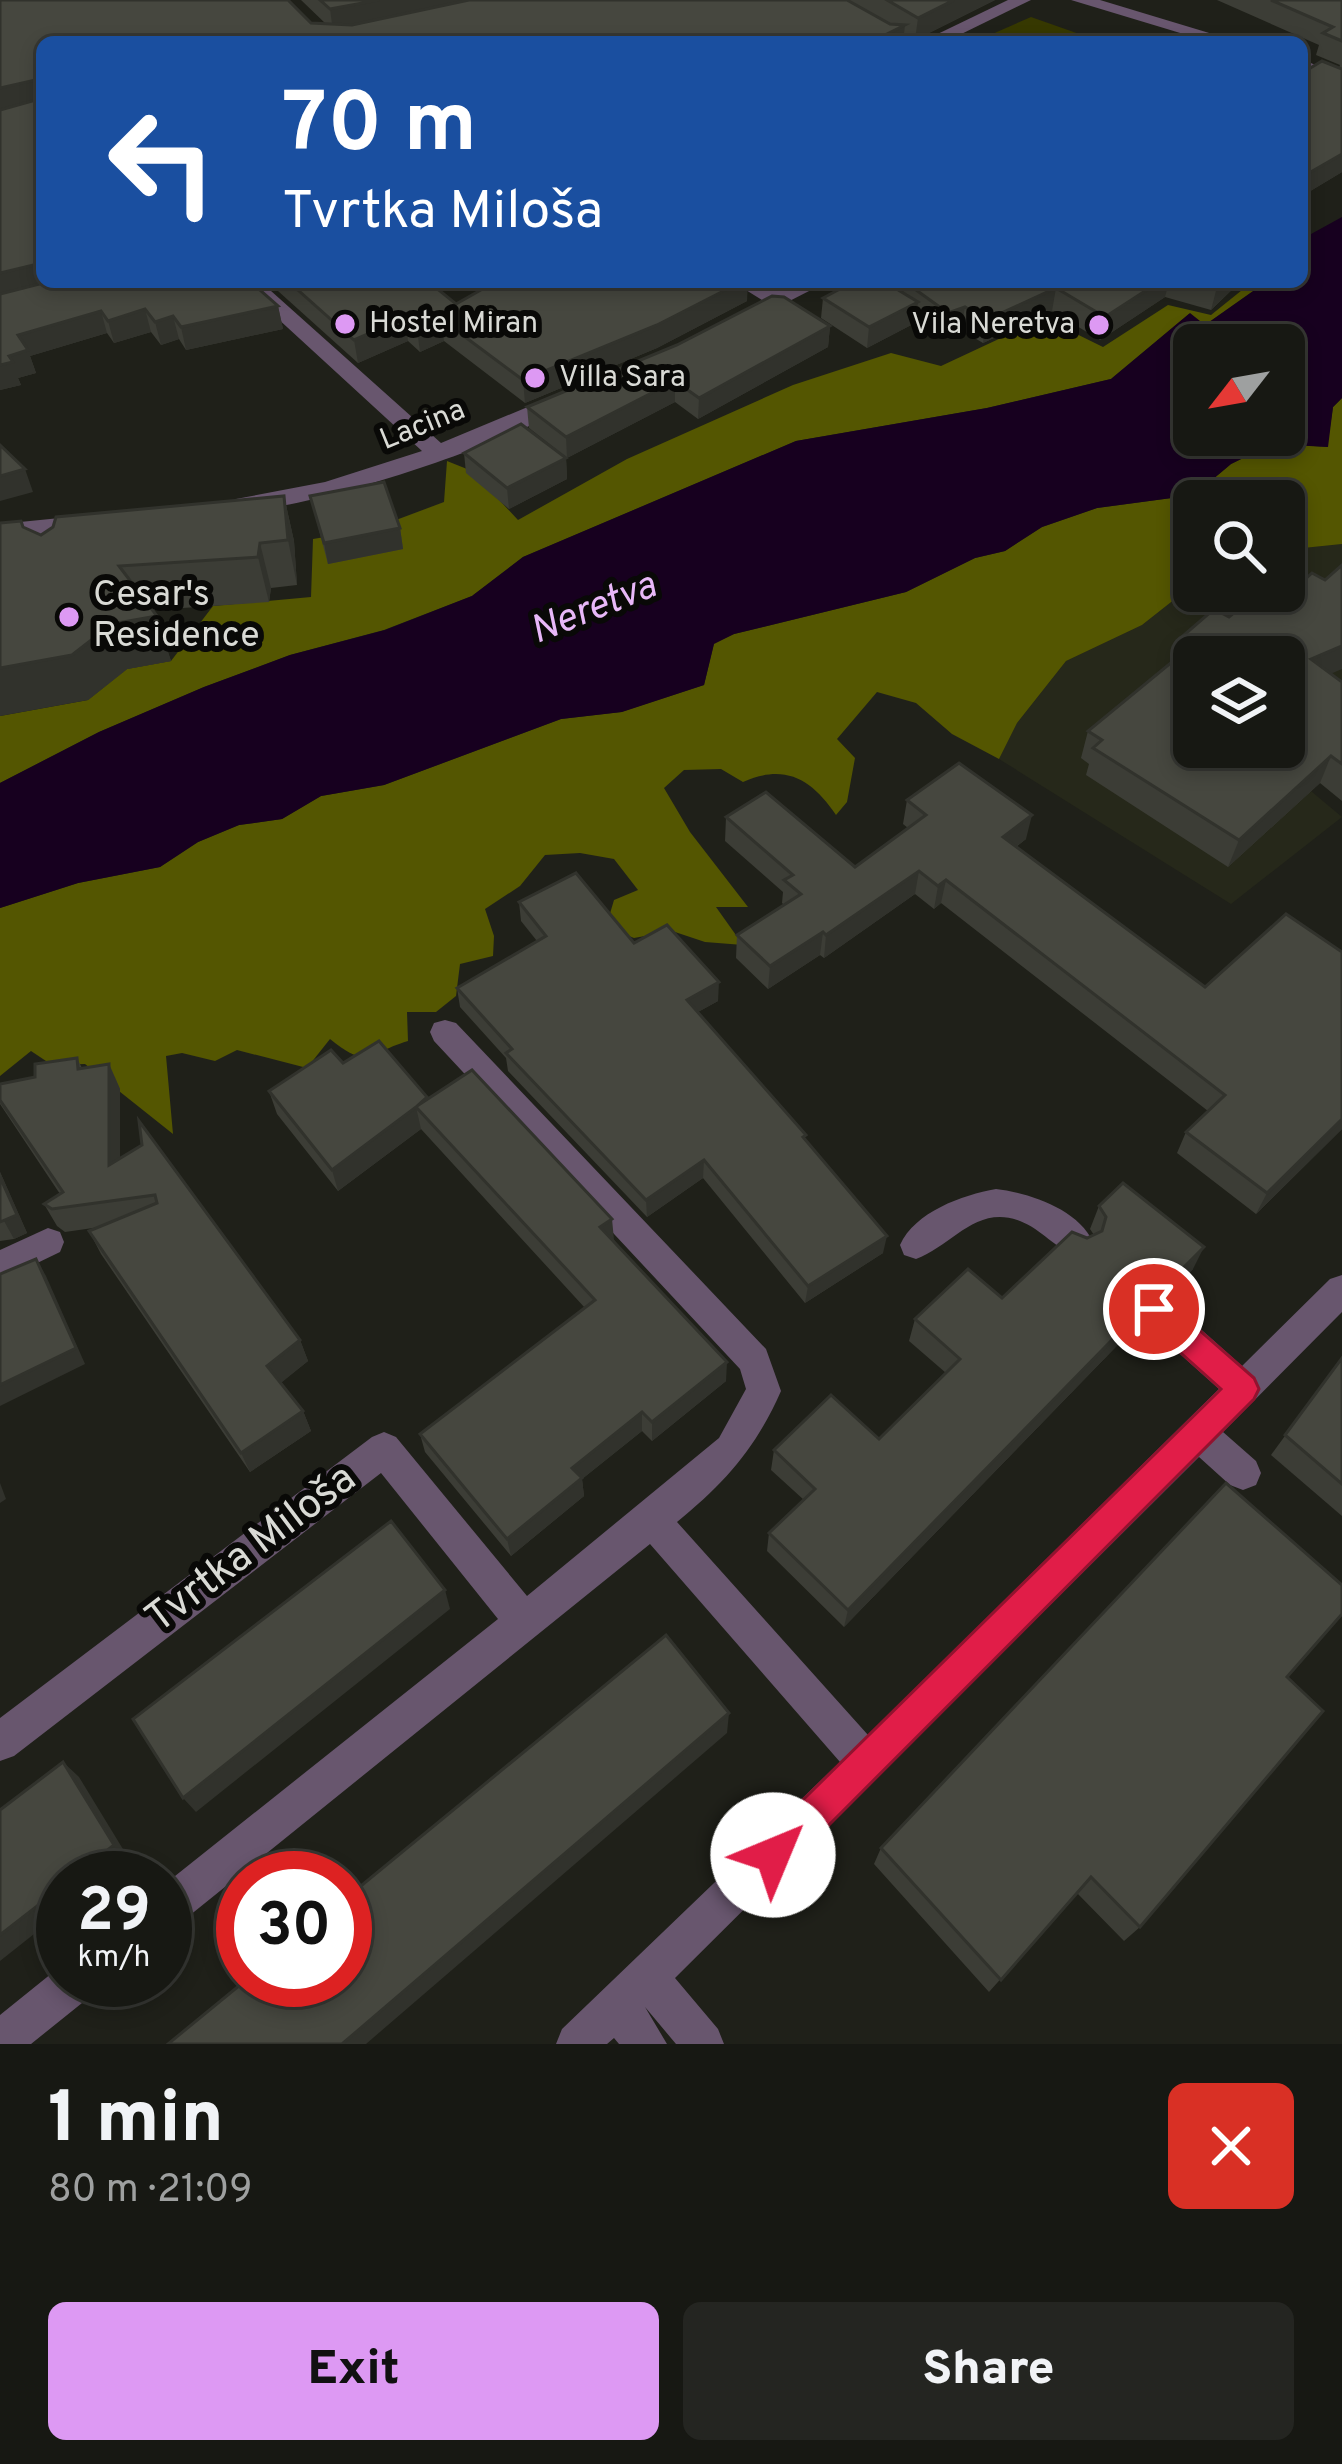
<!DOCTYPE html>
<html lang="en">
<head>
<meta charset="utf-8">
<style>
	:root { --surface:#171813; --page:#242521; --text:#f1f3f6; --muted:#9ea0a0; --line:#363733; --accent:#dd99f3 }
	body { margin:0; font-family:Overpass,sans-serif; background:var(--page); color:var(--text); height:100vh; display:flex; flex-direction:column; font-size:45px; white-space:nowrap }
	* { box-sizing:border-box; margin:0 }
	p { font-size:39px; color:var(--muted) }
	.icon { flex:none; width:66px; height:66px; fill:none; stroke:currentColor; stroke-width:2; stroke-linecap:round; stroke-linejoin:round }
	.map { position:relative; height:2044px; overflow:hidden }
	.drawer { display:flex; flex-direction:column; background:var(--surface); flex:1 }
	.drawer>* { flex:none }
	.top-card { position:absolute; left:36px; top:36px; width:1272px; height:252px; border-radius:18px; box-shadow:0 6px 18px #0003,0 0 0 3px var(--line); background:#1a4fa0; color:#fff; overflow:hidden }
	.needle { width:78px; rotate:239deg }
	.controls { position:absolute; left:1173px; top:324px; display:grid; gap:24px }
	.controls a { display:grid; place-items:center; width:132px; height:132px; border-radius:18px; background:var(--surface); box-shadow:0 6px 18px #0003,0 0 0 3px var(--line); font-size:60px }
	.speed { position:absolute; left:36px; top:1851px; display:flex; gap:24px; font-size:60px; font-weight:700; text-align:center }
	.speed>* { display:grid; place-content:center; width:156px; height:156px; border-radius:50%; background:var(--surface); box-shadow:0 6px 18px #0003,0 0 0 3px var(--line); line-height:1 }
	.speed small { font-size:30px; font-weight:400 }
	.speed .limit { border:18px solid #d22; background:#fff; color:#111 }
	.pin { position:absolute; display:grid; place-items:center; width:102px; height:102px; color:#fff; margin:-51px; border:6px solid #fff; border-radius:50%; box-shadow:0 3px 12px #0007 }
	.me { position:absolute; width:132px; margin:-66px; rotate:45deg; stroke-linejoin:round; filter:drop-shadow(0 0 9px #0008) }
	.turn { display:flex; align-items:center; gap:42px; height:252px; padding:0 48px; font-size:54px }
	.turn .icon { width:156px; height:156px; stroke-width:2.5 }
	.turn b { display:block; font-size:84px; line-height:102px }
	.round { display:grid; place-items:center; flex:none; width:126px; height:126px; border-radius:18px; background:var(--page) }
	.head { display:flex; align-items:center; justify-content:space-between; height:204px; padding:0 48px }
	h1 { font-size:72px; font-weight:800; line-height:90px }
	.primary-button { display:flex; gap:24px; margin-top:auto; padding:24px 48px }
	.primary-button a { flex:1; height:138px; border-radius:18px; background:var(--accent); color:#111; font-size:48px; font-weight:800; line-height:138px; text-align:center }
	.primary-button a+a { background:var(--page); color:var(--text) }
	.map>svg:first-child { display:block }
	.built { fill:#26281a; fill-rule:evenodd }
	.green { fill:#363801 }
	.forest { fill:#545601 }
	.water { fill:#17001f; fill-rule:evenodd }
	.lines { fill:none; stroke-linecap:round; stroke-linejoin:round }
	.minor { fill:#68566e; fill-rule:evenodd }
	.wall { fill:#3c3d36 }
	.shaded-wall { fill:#31322c }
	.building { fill:#46473f; stroke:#31322c; stroke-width:3; fill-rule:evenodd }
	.route { fill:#e11d48; stroke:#92132f; stroke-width:3 }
	.poi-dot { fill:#dd99f3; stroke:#090907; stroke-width:4.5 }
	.labels { text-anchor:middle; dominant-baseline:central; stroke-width:12; stroke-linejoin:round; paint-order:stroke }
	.far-poi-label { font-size:30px; fill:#d9dad5; stroke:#090907; text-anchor:start }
	.far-street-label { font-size:30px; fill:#d9dad5; stroke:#090907 }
	.poi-label { font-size:36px; fill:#d9dad5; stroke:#090907; text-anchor:start }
	.water-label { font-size:39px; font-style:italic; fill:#e8b8f8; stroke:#090907 }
	.near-street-label { font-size:42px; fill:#d9dad5; stroke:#090907 }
</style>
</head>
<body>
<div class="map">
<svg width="1342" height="2044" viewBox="0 0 1342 2044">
	<rect width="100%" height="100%" fill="#1f2019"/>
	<path class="built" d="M1342,544V731L1281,766L1342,817L1231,904L999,759L1017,723L1066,661L1142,625L1194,584V591H1284V550ZM1194,657H1284V747H1194Z"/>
	<path class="green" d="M1031,17L1102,42H974Z"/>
	<g class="forest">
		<path d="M1252,282H1266L1205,325L1189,314L1111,379L987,408L796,441L523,557L472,596L384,630L290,655L204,687L99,732L0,783V716L88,700L127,669L171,661L213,606L311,597L313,539L372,529L444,502L447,461L472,471L518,520L627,459L793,385L891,353L941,366L1044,318L1103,347L1168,305L1211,315Z"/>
		<path d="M1342,398V544L1284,550V501H1194V584L1142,625L1066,661L1017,723L999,759L952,734L916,703L877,692L837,739L855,758L847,802L836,815C812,780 786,763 743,782L721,769L684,770L664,788L690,832L748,907H716L743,945L705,942L672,931L634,938L606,927L614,900L638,890L614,859L580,853L545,855L520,886L485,909L494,936L493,956L460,964L456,996L436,1012H407L408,1041C368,1053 368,1070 330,1039L307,1068L237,1050L215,1061L182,1053L166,1056L173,1134L85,1064L52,1065L31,1051L0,1076V908L78,883L160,867L198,842L239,825L282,819L321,796L384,785L561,719L621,712L704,685L714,643L734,634L906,592L975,558L1005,551L1042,527L1097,508L1194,495L1231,464L1273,443L1327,447L1333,407Z"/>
	</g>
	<path class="water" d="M1342,217V398L1333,407L1328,447L1272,444L1231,464L1194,495L1097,508L1042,527L1005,551L975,558L906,592L734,634L714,644L704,685L622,712L561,719L384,785L321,796L282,819L239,825L198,842L160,867L78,883L0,908V783L99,732L204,687L290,655L385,630L472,596L523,557L796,441L987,408L1111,379L1190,313L1205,325L1266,282H1302V239ZM1194,345H1284V435H1194Z"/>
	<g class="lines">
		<g class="minor">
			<path d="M1008,0H1031L945,42H921Z"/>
			<path d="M1071,0H1100L1239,42H1210Z"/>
			<path d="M1302,59L1342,77V90L1302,72Z"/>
			<path d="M238,282H261L441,443L554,396L562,394L573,401C539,434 282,520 236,509V499L325,482L422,451Z"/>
			<path d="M733,282H760L778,291L795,282H851L840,288L813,289L748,322L737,316L762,300Z"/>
			<path d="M90,515L102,523L98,528L0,540V524Z"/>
			<path d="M445,1020L456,1023L766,1349L781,1391C756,1448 725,1483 677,1522L868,1735L1219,1389L1142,1320L1137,1309L1142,1298L1154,1294L1166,1298L1242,1366L1330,1279L1342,1275V1312L1223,1432L1256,1461L1261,1473L1256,1485L1243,1490L1230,1485L1199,1457L675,1978L718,2029L724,2044H676L645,2007L667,2044H619L614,2038L607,2044H556L562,2029L840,1762L650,1544L179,1924L165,1930V1884L498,1619L381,1473L14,1756L0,1761V1718L372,1437L384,1432L396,1437L527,1596L719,1438L746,1389L740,1369L434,1041L430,1032L434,1023Z"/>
			<path d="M996,1189C1029,1193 1078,1209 1093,1242L1089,1252L1077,1256C1056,1249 1041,1229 1020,1221C976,1204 952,1246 916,1259L904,1255L900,1245C915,1212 962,1195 996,1189Z"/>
			<path d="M48,1228L60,1232L64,1242L60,1252L0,1281V1250Z"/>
			<path d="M62,1965L63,1980H98L92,1995L31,2044H0V2015Z"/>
		</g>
	</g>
	<g class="wall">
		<path d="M0,0L326,24L301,0H995L915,40L904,33L42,42V282L278,306L283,329L186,350L179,339L161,345L151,332L114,343L107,333L30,356L36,373L18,378L21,385L0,390Z"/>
		<path d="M1217,0H1342V172L1302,196V73L1339,68L1340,65L1316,55L1319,45Z"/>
		<path d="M268,282H429L456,304L747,301L657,348L525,403L444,341L420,352L408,341L358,363Z"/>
		<path d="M904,282H1240L1211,310L1165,297L1100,340L1052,311L983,343L961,330L945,336L916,315L915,323L867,348L821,318L823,298L903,293Z"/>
		<path d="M830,326L828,347L698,419L675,402L567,458L529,428L527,407Z"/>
		<path d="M464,453L566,458L567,479L509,509L466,473Z"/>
		<path d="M284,496L294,541L297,585L271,588L269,602L153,610L171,661L127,669L88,700L24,528L41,535Z"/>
		<path d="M310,496L400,528L403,549L328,564Z"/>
		<path d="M1177,641L1331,674L1342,682V801L1320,783L1228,867L1086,775L1089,764L1081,758L1088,731L1170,664Z"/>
		<path d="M907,800L1026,839L1016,847L1342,1129L1256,1214L1177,1153L1186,1132L1208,1111L941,903L934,909L915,894L824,958L820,955L768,989L736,958L737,935L784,905L782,903L783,892L725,841L726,817L855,867L908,828L903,824Z"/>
		<path d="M519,902L634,943L718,1001L698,1012L805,1141L883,1253L805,1303L703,1178L647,1217L508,1071L506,1058L460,1007L457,988L537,941L521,921Z"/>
		<path d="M77,1058L82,1068L109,1064L120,1089V1158L300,1340L308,1361L280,1383L303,1411L311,1431L250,1472L101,1254L89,1231L100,1227L65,1232L57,1226L44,1204L60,1194L0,1104V1084L35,1077Z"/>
		<path d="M343,1063L427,1099L614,1240L726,1381L652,1441L642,1431L582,1479L584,1496L511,1556L425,1452L420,1434L585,1308L421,1129L338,1191L277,1114L269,1091Z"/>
		<path d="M0,1172L27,1233L14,1239L0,1241Z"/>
		<path d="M1099,1206L1193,1269L1168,1294L1153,1290L1145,1293L1149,1302L1139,1323L844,1627L767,1551L769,1533L804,1500L771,1470L774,1450L879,1439L946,1373L909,1341L915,1319L1002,1298L1094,1235L1090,1229Z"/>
		<path d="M1342,1358V1516L1271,1455Z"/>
		<path d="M1287,1677L1140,1927L1124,1941L1077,1893L989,1992L874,1864L881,1848Z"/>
	</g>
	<g class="shaded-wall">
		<path d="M379,0H492L333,31L330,9Z"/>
		<path d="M954,0H995L915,40L918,18Z"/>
		<path d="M905,25L903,42H873Z"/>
		<path d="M35,80L41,102L0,112V88Z"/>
		<path d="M1342,154V172L1302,196V177Z"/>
		<path d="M42,263V282H66L0,297V273Z"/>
		<path d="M741,282H748L747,301L657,348L525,403L523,380Z"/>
		<path d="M1159,282H1169L1165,297L1100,340L1105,317Z"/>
		<path d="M1223,282H1240L1211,310L1217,287Z"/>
		<path d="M1056,288L1052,311L983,343L986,320Z"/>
		<path d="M918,302L915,323L867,348L869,327Z"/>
		<path d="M278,306L283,329L186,350L181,327Z"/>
		<path d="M965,307L961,330L945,336L948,313Z"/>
		<path d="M145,309L151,332L114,343L108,321Z"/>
		<path d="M101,311L107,333L30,356L36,373L18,378L21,385L0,390V365L9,356L18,335Z"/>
		<path d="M173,316L179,339L161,345L155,322Z"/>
		<path d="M405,318L408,341L358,363L354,340Z"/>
		<path d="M441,319L444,341L420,352L417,329Z"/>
		<path d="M830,326L828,347L698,419L699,398Z"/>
		<path d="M675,381V402L567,458L566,437Z"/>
		<path d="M566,458L567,479L509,509L507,488Z"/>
		<path d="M25,469L33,492L0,501V476Z"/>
		<path d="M284,496L294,541L297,585L288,540Z"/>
		<path d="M400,528L403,549L328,564L324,543Z"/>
		<path d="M260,543L271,588L269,602L258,557Z"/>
		<path d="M157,616L171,661L127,669L88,700L0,716V668L112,624Z"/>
		<path d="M1342,646V669L1300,687L1311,659Z"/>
		<path d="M1331,756L1320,783L1228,867L1239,840Z"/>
		<path d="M1032,815L1026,839L997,861L1003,837Z"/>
		<path d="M919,871L915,894L824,958L826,935Z"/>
		<path d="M946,880L941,903L934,909L938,886Z"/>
		<path d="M823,932L820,955L768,989L770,966Z"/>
		<path d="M719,982L718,1001L687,1018V1000Z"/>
		<path d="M109,1064L120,1089V1188L109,1165Z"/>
		<path d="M416,1107L421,1129L338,1191L332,1170Z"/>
		<path d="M1342,1119V1129L1256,1214L1267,1193Z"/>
		<path d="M704,1160L703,1178L647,1217L646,1200Z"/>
		<path d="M0,1172L27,1233L14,1239L4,1221Z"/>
		<path d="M612,1219L614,1240L601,1249L600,1227Z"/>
		<path d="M887,1236L883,1253L805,1303L808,1286Z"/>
		<path d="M1204,1247L1193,1269L1168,1294L1179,1272Z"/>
		<path d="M36,1259L46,1276L85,1364L0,1406V1385Z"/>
		<path d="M1163,1267L1153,1290L1138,1296L1148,1274Z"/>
		<path d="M1149,1302L1139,1323L844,1627L848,1610Z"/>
		<path d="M300,1340L308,1361L276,1387L267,1366Z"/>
		<path d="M727,1362L726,1381L652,1441V1422Z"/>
		<path d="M303,1411L311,1431L250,1472L241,1453Z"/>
		<path d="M642,1412V1431L582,1479L584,1496L511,1556L507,1539L572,1468Z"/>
		<path d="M0,1483L6,1499L0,1503Z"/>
		<path d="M445,1590L450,1609L196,1812L183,1798Z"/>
		<path d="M729,1713L727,1733L366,2044H342Z"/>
		<path d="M63,1762L79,1777L129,1859L104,1878H72Z"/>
		<path d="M63,1886V1911L0,1961V1935Z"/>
	</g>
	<g class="building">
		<path d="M0,0H288L311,23L352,25L469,0H847L890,24L905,25L873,41L875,42H42V263L0,273V110L39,99L40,84L35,80L0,88Z"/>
		<path d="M320,0H379L330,9Z"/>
		<path d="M887,0H954L918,18Z"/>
		<path d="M1271,0H1342V41L1323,33L1333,27Z"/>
		<path d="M1322,61L1342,69V154L1302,177V73Z"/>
		<path d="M47,282H251L278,306L181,327L173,316L155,322L145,309L108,321L101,311L18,335L28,350L9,356L13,362L0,365V294Z"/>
		<path d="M289,282H429L456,304L495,282H741L657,325L523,380L441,319L417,329L405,318L354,340Z"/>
		<path d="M853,282H885L918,302L869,327L823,298Z"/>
		<path d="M905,282H1159L1105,317L1056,288L986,320L965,307L948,313Z"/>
		<path d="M1198,282H1223L1217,287Z"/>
		<path d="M772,296L784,297L830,326L699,398L675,381L566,437L527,407L677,345Z"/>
		<path d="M521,424L566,458L507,488L464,453Z"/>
		<path d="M0,445L25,469L0,476Z"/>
		<path d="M384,482L400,528L324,543L310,496Z"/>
		<path d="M284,496L288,540L260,543L258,557L119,566L157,616L112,624L72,655L0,668V523L21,521L23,527L41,535L53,527L56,517Z"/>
		<path d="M1342,565V646L1311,659L1342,682V764L1331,756L1239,840L1093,748L1102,740L1088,731L1189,648L1177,641L1214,609L1229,617L1260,591L1281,601L1312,573L1325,580ZM1194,657H1284V747H1194Z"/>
		<path d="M959,763L1032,815L1003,837L1205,987L1286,914L1342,952V1119L1267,1193L1186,1132L1225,1095L946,880L938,886L919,871L826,935L823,932L770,966L737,935L801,894L784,880L793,875L726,817L766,792L855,867L926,815L907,800Z"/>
		<path d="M576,873L634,943L667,925L719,982L687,1000L806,1135L803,1137L887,1236L808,1286L704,1160L646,1200L506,1053L512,1049L457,988L546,936L519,902Z"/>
		<path d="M379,1041L427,1097L417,1106L472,1070L612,1219L600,1227L727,1362L652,1422L642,1412L572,1468L582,1478L507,1539L420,1434L595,1300L416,1107L332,1170L269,1091L331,1050L343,1063Z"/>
		<path d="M77,1058L78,1069L109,1064V1165L142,1145L139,1121L300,1340L267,1366L303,1411L241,1453L89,1231L157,1203L155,1195L52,1209L44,1204L63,1192L0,1100V1084L35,1077V1064Z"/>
		<path d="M0,1177L17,1215L0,1222Z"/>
		<path d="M1123,1183L1204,1247L1179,1272L1163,1267L1148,1274L1143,1289L1149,1302L848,1610L769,1533L815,1489L774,1450L831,1395L879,1439L960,1359L915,1319L968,1269L1002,1298L1072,1232L1087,1238L1102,1231L1106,1217L1099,1206Z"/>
		<path d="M36,1259L76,1348L0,1385V1274Z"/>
		<path d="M1342,1358V1484L1285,1435Z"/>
		<path d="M1226,1483L1342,1585V1614L1287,1677L1323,1711L1140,1927L1091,1877L1001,1980L881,1848Z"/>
		<path d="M391,1521L445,1590L183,1798L133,1719Z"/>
		<path d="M666,1635L729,1713L342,2044H168L246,1980H345V1899Z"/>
		<path d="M63,1762L114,1845L72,1878H63V1886L0,1935V1810Z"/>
	</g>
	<path class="route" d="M1154,1295L1164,1299L1254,1378L1259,1389L1254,1399L786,1868L773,1873L760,1868L755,1855L760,1842L1221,1389L1143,1319L1138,1309L1143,1299Z"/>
	<g class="poi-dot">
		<circle cx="345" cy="324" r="12"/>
		<circle cx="1099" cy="325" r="12"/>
		<circle cx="535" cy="378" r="12"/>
		<circle cx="69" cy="617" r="12"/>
	</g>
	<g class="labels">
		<g class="far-poi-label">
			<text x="369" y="324">Hostel Miran</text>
			<text x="1075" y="325" text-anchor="end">Vila Neretva</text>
			<text x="559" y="378">Villa Sara</text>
		</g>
		<g class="far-street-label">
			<text transform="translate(423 426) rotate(-22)">Lacina</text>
		</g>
		<g class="poi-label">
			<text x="93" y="596">Cesar's<tspan x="93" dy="41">Residence</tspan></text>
		</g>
		<g class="water-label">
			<text transform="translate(594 610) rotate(-22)">Neretva</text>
		</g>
		<g class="near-street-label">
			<text transform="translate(252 1550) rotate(-37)">Tvrtka Miloša</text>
		</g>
	</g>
</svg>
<div class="controls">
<a><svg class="needle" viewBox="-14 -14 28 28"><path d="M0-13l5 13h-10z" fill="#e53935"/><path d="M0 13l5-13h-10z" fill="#9ea0a0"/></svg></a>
<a><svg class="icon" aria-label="search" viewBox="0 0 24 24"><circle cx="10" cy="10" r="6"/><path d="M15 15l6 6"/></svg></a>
<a><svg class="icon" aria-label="layers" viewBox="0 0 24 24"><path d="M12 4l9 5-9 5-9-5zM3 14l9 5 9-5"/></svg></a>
</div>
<div class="speed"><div>29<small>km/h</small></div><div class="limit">30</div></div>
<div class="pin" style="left:1154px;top:1309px;background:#d93025"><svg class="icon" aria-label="arrive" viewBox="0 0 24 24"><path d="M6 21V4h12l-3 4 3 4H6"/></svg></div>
<svg class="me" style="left:773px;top:1855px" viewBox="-20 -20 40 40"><circle r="19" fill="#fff"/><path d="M0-13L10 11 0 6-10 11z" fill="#e11d48"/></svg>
<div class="top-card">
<div class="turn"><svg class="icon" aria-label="left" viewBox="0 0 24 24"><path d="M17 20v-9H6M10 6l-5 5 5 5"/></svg><div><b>70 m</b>Tvrtka Miloša</div></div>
</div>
</div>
<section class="drawer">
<div class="head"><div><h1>1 min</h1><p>80 m · 21:09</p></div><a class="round" style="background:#d93025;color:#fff"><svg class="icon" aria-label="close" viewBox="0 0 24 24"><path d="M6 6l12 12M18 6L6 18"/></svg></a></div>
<div class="primary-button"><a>Exit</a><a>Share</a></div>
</section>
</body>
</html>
